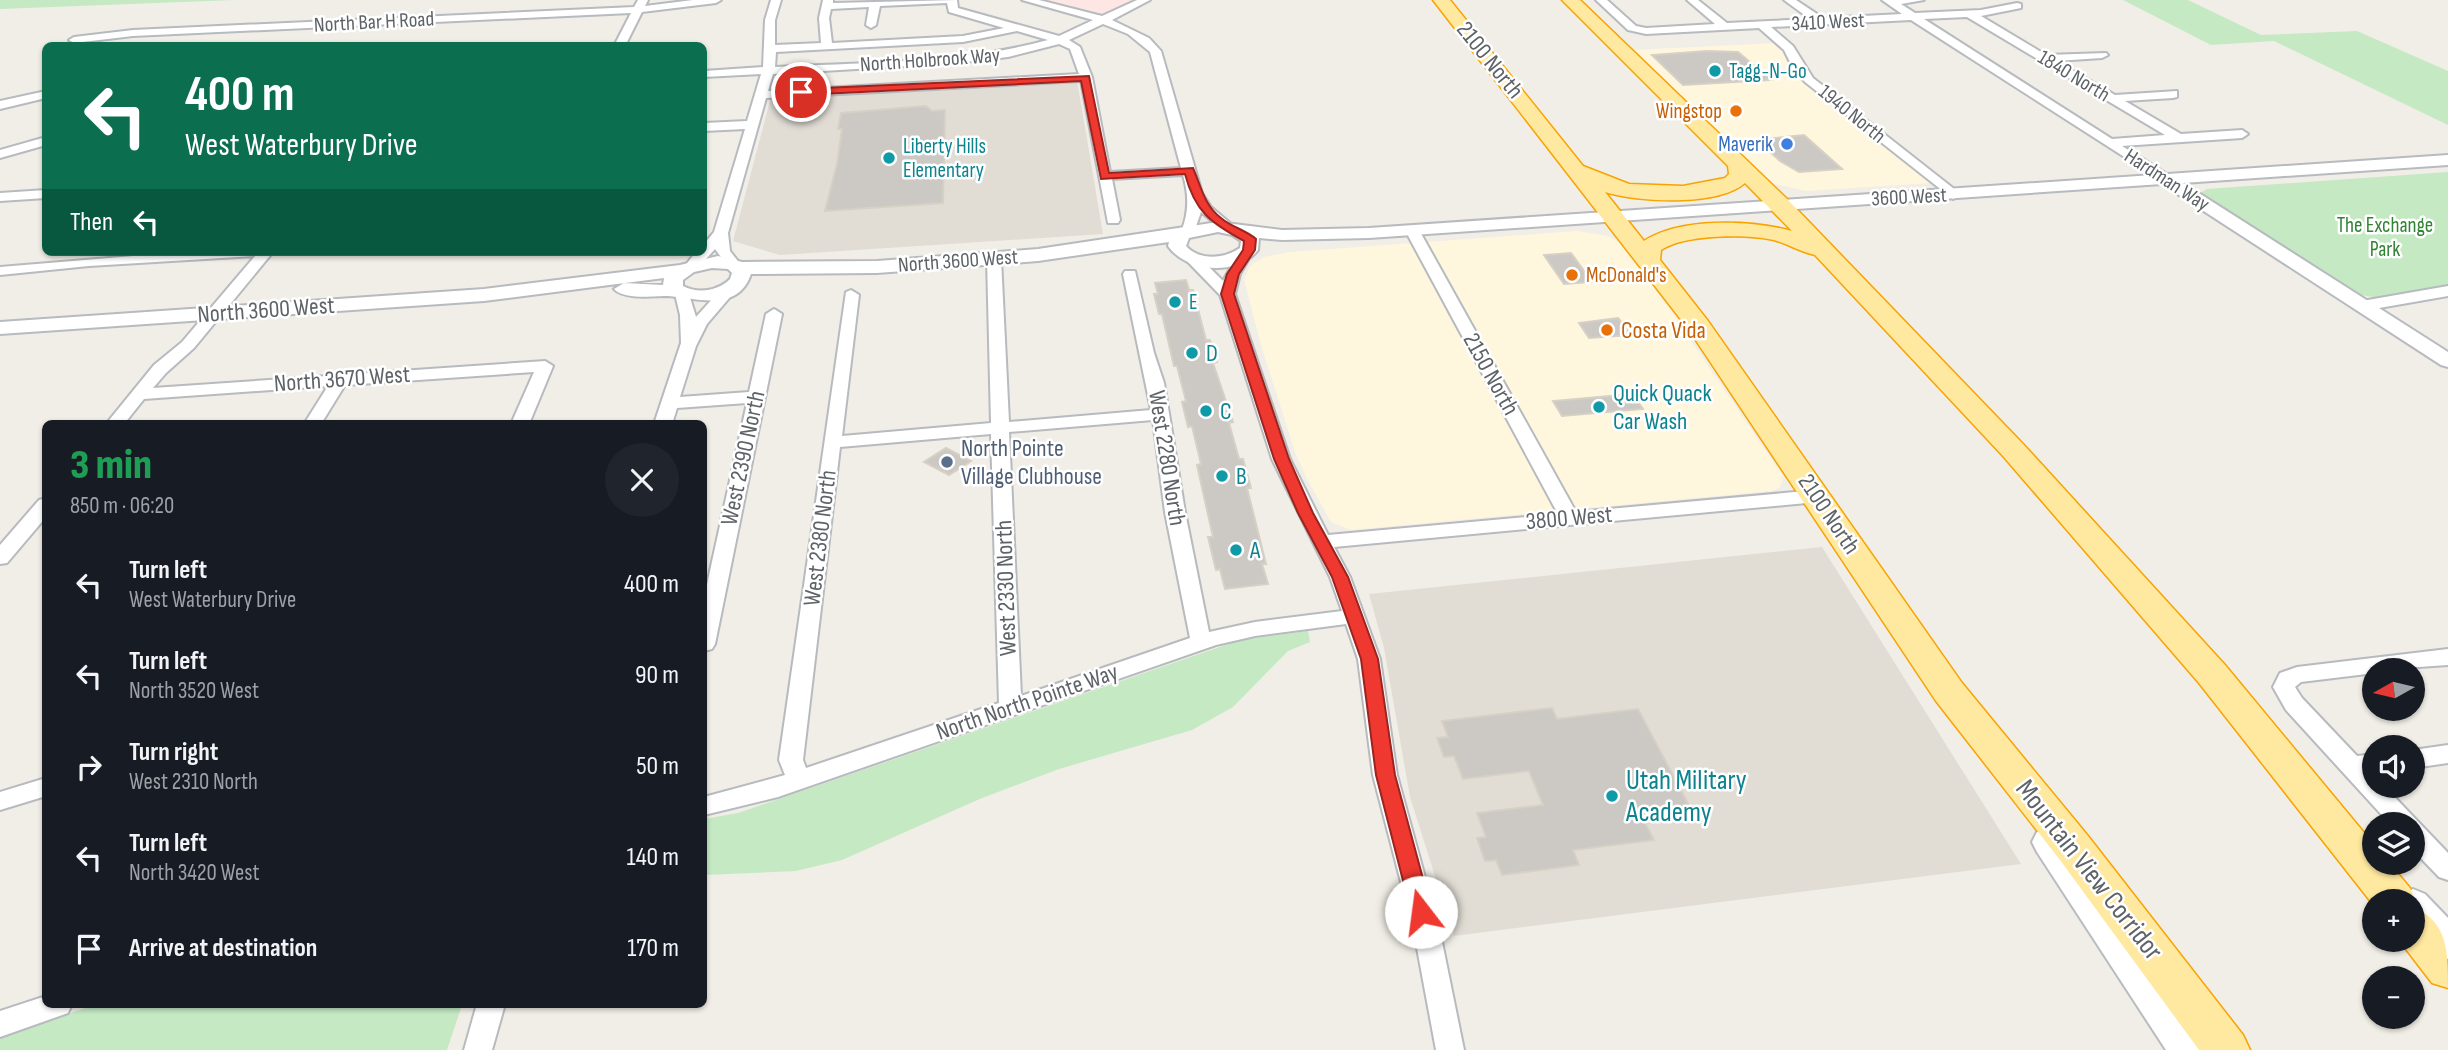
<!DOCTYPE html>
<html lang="en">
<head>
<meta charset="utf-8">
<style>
	:root { --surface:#171b24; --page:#20242c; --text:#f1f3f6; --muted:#9ea1a6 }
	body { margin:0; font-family:"Sofia Sans Condensed",sans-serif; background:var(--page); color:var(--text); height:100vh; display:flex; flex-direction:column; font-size:26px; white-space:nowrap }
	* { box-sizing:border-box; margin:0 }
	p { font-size:23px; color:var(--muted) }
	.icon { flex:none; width:38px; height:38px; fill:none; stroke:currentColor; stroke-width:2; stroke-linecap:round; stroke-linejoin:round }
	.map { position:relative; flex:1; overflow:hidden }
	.panel { position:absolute; left:42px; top:420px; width:665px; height:588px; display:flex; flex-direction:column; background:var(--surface); border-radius:10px; box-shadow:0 2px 5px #0004 }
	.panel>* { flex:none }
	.guide { position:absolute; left:42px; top:42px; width:665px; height:214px; border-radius:10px; box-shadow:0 2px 5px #0004; background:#0b6e4f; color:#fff; overflow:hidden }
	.needle { width:46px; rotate:262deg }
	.tools { position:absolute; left:2362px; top:658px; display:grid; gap:14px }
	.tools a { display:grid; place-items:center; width:63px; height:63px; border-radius:50%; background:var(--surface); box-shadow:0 2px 5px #0004; font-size:35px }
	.pin { position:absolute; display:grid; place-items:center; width:60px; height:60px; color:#fff; margin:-30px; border:4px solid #fff; border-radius:50%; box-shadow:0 2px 7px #0007 }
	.me { position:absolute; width:77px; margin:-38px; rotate:345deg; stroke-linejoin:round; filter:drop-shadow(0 0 5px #0008) }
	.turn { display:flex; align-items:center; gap:24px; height:147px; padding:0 28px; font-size:32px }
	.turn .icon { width:91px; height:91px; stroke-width:2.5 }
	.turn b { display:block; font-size:49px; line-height:60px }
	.then { display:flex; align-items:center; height:66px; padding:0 28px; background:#0003; gap:14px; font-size:26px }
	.round { display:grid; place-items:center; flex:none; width:74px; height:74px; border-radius:37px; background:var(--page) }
	.overview { display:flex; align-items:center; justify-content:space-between; height:119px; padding:0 28px }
	h1 { font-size:42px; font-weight:800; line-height:52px; color:#1e9e55 }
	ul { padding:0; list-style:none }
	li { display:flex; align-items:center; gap:21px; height:91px; padding:0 28px }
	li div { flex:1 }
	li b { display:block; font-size:26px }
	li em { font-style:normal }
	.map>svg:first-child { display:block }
	.commercial { fill:#fff6de }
	.education { fill:#e1ddd5 }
	.medical { fill:#fde6e4 }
	.green { fill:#c4e9c3 }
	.building { fill:#ccc9c4; stroke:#d6d0c5; stroke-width:2 }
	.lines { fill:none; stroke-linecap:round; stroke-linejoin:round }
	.minor-casing { stroke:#b7babe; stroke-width:4 }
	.tertiary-casing { stroke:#b7babe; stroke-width:4 }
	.secondary-casing { stroke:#b8bcc1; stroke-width:4 }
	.trunk-casing { stroke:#f8a300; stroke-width:3 }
	.minor { fill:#fff; fill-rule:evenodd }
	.tertiary { fill:#fff; fill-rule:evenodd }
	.secondary { fill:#fff; fill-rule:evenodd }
	.trunk { fill:#ffe89f; fill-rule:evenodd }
	.route { fill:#ef382f; stroke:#9b241f; stroke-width:2 }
	.culture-dot { fill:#0f9aa8; stroke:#fff; stroke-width:2.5 }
	.food-dot { fill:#e8710a; stroke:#fff; stroke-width:2.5 }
	.shop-dot { fill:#3f7fe0; stroke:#fff; stroke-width:2.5 }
	.service-dot { fill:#5c6f8a; stroke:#fff; stroke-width:2.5 }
	.labels { text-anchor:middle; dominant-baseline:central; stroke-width:5; stroke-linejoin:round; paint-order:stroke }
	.far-street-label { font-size:21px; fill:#5e6368; stroke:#fff }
	.far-culture-label { font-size:21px; fill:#0d838f; stroke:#fff; text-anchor:start }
	.far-food-label { font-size:21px; fill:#c56008; stroke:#fff; text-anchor:end }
	.far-shop-label { font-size:21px; fill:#366cbe; stroke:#fff; text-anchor:end }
	.far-park-label { font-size:21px; fill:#318333; stroke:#fff }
	.street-label { font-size:24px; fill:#5e6368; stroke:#fff }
	.food-label { font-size:24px; fill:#c56008; stroke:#fff; text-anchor:start }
	.culture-label { font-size:24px; fill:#0d838f; stroke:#fff; text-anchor:start }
	.service-label { font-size:24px; fill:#4e5e75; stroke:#fff; text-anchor:start }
	.near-culture-label { font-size:28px; fill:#0d838f; stroke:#fff; text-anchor:start }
	.near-street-label { font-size:28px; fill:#5e6368; stroke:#fff }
</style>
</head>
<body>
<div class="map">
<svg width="2448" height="1050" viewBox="0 0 2448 1050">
	<rect width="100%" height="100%" fill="#f1eee7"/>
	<g class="commercial">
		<path d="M1777,43L1787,52L1798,77L1930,183L1806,191L1770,183L1633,50Z"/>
		<path d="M1577,231L1608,236L1621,244L1667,305L1782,475L1783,480L1779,488L1771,491L1351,530L1331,522L1306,477L1295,452L1260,342L1244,279L1250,266L1264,257L1290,252Z"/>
	</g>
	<g class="education">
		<path d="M1077,80L1103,234L780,255L733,241L771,97Z"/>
		<path d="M1822,547L2021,864L1454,936L1410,797L1384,648L1369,594Z"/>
	</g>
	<path class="medical" d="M1047,0H1135L1114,12L1103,14Z"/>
	<g class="green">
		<path d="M0,0H234L0,9Z"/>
		<path d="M2123,0H2188L2261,35L2357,31L2448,71V125L2274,41L2211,45Z"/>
		<path d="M2448,172V287L2384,299L2361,295L2204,196L2202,192L2207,189Z"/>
		<path d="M1308,631L1310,642L1288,651L1233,707L1192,730L1059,769L982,798L842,860L796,871L704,875V819L738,813L776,800L1240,640Z"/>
		<path d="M94,1005H462L447,1050H0V1037Z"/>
	</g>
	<g class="building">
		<path d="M1707,51L1738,52L1771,80L1683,85L1652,55Z"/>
		<path d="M926,106L932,111L945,110L943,203L825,211L837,164L842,129H838L841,113Z"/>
		<path d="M1804,135L1842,169L1799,172L1780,161L1757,140Z"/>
		<path d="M1571,253L1592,282L1564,284L1544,255Z"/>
		<path d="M1186,280L1189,290H1193L1206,340H1210L1217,362L1213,363L1233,422L1229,423L1239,459H1243L1251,488H1247L1266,564H1262L1268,584L1225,589L1220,569L1216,570L1208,537H1213L1197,465L1201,464L1192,426L1188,427L1182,402L1186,401L1177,366H1174L1162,314H1159L1154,294H1158L1155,283Z"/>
		<path d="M1618,318L1632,335L1589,338L1579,323Z"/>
		<path d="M1632,394L1643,409L1562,416L1553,401Z"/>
		<path d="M946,448L971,461L949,475L924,462Z"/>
		<path d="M1552,708L1557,719L1638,709L1694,815L1644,821L1654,840L1573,850L1579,865L1502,875L1496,860L1485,861L1477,838L1486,837L1477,813L1543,805L1529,771L1463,779L1454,756L1444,757L1437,738L1448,737L1442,721Z"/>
	</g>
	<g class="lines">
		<g class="minor-casing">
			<g id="minor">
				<path d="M638,0H648L645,6L693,0H721L716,3L642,12L625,46H614L631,13L133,36L74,43L69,40L74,37L133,30L634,7Z"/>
				<path d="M771,0H781L775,20V45L821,43L819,18L823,0H833V3L957,0L958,8L1059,36L1093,20L1022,0H1039L1102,16L1137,0H1150L1112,20L1149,38L1161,51L1202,193L1211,207L1236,228L1234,231H1224L1201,212L1193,235H1183L1181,232C1189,213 1189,195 1183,175L1112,179L1120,220L1118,223H1108L1081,81L766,98L728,233L730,251L741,265L734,269L729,268L715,249L696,270H686L684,267L696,252H704V244L714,232L745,129L704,131V123L747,121L761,74L704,77V71L763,67L765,20ZM947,3L949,12L1004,28L963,36L832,43L829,18L831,9L869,7L866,25L871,28L876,25L880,6ZM1103,24L1128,34L1150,52L1181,168L1110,172L1092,77L1080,47L1069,40ZM1017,31L1048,40C960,64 866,62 775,67L776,52L963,42ZM1059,44L1070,49L1079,74L768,91L773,74L956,63L1008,57Z"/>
				<path d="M1596,0H1607L1636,26L1646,28L1715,24L1687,0H1698L1727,23L1810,19L1784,0H1796L1823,18L1902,14L1882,0H1924L1901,4L1915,13L1981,10L2017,3L2021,4V8L1981,16L2046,55L2106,53L2108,55L2102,58L2056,61L2115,95L2177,91V97L2173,98L2125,101L2181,134L2242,130L2248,134L2242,138L2122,146L2170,176L2172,179L2165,183L1911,20L1771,27L1793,46L1813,78L1958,192L1960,195L1953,199L1805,82L1794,70L1784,50L1759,28L1646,34L1628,30ZM1967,17L2165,135L2112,139L1924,19Z"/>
				<path d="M46,91V98L0,109V101Z"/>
				<path d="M46,137V145L0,158V150Z"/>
				<path d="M46,190V198L0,201V193Z"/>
				<path d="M1412,226L1419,230L1576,512L1817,490L1826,496L1817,502L1334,547L1350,577L1380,659L1397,775L1440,932L1464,1050H1436L1414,932L1373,775L1358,659L1346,624L1255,636L1216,645L778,797L704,815V797L785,775L779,760L846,292L851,290L859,295L842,436L991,423L987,259L994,255L1001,259L1009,422L1151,410L1123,274L1125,271H1135L1154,353L1164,383L1185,512L1209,632L1255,622L1342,611L1330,577L1272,459L1220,295L1188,262L1186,259L1188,256H1198L1223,281L1239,252H1249L1251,255L1240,274L1235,294L1290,459L1328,535L1558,514L1405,230ZM1153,420L1165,512L1190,638L1021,696L1009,432ZM991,434L999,703L806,768L803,760L840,447Z"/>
				<path d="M182,252H273L194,348L166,373L153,388L545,361L553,366L529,424H511L534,372L345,385L321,424H304L328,386L144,399L124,424H106L154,365L182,342L255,256L89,266L0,275V267Z"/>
				<path d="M728,285L736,290L707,324L696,346L680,397L749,392L766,314L774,309L782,314L715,644L712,649L704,651V598L747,403L677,408L672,424H654L681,343L680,315L675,294L683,289L688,291L696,317L723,287Z"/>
				<path d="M2448,286V296L2362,311L2354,306L2362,301Z"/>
				<path d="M46,498V517L7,563L0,564V545L39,500Z"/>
				<path d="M2448,649V665L2375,670V673L2301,682L2295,687L2302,698L2357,756L2375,754V772H2372L2375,776V786H2384C2406,809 2426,830 2448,853V880L2439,877L2413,850V824H2390L2286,710L2273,687L2280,673L2297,667Z"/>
				<path d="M2448,745V763L2413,768V750Z"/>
				<path d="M46,778V796L0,810V792Z"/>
				<path d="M46,996V1004H72L68,1013L0,1037V1011Z"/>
				<path d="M477,1004H505L492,1050H464Z"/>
			</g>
		</g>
		<g class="tertiary-casing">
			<path id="tertiary" d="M2448,155V165L2183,183L2448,352V367L2441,365L2162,184L1369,238L1282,240L1259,238L1258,250C1237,277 1186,272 1168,246L1169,242L1038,261L877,273L751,274C738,313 696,298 668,296C654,296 624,300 614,289L624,283L663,285L664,278L484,301L0,334V322L484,289L680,265L718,256L742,262L877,261L1038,249L1218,222L1282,230L1369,228ZM1218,232L1232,235L1241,241L1240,248C1224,259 1200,261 1186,246L1189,238ZM712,268L728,269L732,273L730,279C718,291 698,294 683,286V280L694,272Z"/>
		</g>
		<g class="secondary-casing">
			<g id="secondary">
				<path d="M2049,828L2061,832L2202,1037L2207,1050H2166L2037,852L2032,842L2037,832Z"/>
				<path d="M2413,889L2425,894L2448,918V959L2435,954L2413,929V901H2397L2401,894Z"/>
			</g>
		</g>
		<g class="trunk-casing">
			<g id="trunk">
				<path d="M1433,0H1450L1583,166L1629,184L1683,186L1725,178L1729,174L1728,166L1562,0H1580L1787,199L2023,444L2225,665L2375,846V863H2389L2410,888L2416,901L2413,907V901H2375V907L2199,683L2003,456L1815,255C1801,252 1788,244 1774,240C1746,234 1686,234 1661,250L1660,260L1708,321L1962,683L2088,836L2243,1035L2250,1050H2199L2060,860L1936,701L1689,330ZM1745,183L1792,231C1751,220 1680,217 1644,241L1605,192C1637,202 1718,207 1745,183Z"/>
				<path d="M2413,907C2448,922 2448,951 2448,988L2432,983L2399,940H2413Z"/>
			</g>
		</g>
		<use href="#minor" class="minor"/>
		<use href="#tertiary" class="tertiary"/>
		<use href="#secondary" class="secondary"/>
		<use href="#trunk" class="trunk"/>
	</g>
	<path class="route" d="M1089,76L1109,173L1193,168C1201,186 1204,205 1221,218C1231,227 1246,230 1256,239L1255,250L1239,274L1234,294L1289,459L1313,513L1348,577L1378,659L1395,775L1432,912L1429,918L1421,921L1414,918L1411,912L1376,775L1361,659L1332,577L1298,513L1274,459L1221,294L1227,274L1243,250L1244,241C1211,223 1195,212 1185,174L1101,179L1081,81L801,95L796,92L801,89Z"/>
	<g class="culture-dot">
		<circle cx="1715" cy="71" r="7"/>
		<circle cx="889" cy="158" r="7"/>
		<circle cx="1175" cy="302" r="7"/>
		<circle cx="1192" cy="353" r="7"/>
		<circle cx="1599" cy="407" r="7"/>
		<circle cx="1206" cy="411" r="7"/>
		<circle cx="1222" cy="476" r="7"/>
		<circle cx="1236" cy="550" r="7"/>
		<circle cx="1612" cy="796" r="7"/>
	</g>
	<g class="food-dot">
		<circle cx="1736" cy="111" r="7"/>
		<circle cx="1572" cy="275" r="7"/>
		<circle cx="1607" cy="330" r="7"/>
	</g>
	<circle class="shop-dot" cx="1787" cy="144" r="7"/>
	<circle class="service-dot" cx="947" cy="462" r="7"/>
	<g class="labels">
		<g class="far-street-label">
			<text transform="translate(374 22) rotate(-3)">North Bar H Road</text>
			<text transform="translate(1828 22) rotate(-3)">3410 West</text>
			<text transform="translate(930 60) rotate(-4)">North Holbrook Way</text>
			<text transform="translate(2074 76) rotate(31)">1840 North</text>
			<text transform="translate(1852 114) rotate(39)">1940 North</text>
			<text transform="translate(2167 180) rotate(33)">Hardman Way</text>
			<text transform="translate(1909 197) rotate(-3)">3600 West</text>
			<text transform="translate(958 261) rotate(-4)">North 3600 West</text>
		</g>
		<g class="far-culture-label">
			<text x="1729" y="71">Tagg-N-Go</text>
			<text x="903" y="146">Liberty Hills<tspan x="903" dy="24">Elementary</tspan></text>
			<text x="1189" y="302">E</text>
		</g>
		<g class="far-food-label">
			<text x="1722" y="111">Wingstop</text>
			<text x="1586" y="275" text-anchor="start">McDonald's</text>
		</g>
		<g class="far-shop-label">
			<text x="1773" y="144">Maverik</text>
		</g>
		<g class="far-park-label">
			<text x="2385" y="225">The Exchange<tspan x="2385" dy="24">Park</tspan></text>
		</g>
		<g class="street-label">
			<text transform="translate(1490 60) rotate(51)">2100 North</text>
			<text transform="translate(266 310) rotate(-4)">North 3600 West</text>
			<text transform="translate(1491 374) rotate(61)">2150 North</text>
			<text transform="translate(342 379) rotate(-4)">North 3670 West</text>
			<text transform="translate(743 458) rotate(-78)">West 2390 North</text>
			<text transform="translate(1167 458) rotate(81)">West 2280 North</text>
			<text transform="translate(1829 514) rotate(56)">2100 North</text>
			<text transform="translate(1569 518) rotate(-5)">3800 West</text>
			<text transform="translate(820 538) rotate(-83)">West 2380 North</text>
			<text transform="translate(1006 588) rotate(-92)">West 2330 North</text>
			<text transform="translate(1027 702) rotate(-19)">North North Pointe Way</text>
		</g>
		<g class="food-label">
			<text x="1621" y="330">Costa Vida</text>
		</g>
		<g class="culture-label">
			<text x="1206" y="353">D</text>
			<text x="1613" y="393">Quick Quack<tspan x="1613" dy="28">Car Wash</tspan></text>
			<text x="1220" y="411">C</text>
			<text x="1236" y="476">B</text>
			<text x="1250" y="550">A</text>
		</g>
		<g class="service-label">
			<text x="961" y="448">North Pointe<tspan x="961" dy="28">Village Clubhouse</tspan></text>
		</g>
		<g class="near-culture-label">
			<text x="1626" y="780">Utah Military<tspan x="1626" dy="32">Academy</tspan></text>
		</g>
		<g class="near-street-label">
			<text transform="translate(2089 870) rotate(52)">Mountain View Corridor</text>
		</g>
	</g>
</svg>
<div class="tools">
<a><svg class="needle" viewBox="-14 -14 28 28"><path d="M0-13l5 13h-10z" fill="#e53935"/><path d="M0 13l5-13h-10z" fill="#9ea1a6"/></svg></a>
<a><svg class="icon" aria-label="sound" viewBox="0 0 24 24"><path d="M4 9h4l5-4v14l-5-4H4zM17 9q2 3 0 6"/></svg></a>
<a><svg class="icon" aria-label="layers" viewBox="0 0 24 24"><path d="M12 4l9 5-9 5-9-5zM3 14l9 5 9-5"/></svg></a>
<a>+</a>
<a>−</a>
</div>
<div class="pin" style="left:801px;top:92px;background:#d93025"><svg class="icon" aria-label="arrive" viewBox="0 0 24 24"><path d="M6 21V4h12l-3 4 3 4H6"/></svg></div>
<svg class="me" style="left:1421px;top:912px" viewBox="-20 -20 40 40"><circle r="19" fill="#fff"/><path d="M0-13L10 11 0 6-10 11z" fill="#ef382f"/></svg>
<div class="guide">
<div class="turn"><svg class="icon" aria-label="left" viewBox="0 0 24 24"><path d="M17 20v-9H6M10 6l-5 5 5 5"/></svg><div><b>400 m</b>West Waterbury Drive</div></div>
<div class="then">Then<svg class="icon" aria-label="left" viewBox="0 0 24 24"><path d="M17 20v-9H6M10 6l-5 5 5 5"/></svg></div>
</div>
<section class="panel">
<div class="overview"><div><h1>3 min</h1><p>850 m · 06:20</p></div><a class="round"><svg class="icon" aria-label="close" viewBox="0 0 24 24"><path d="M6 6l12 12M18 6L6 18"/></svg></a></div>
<ul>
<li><svg class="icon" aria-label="left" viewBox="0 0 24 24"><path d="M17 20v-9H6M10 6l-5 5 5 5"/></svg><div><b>Turn left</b><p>West Waterbury Drive</p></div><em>400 m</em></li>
<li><svg class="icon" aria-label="left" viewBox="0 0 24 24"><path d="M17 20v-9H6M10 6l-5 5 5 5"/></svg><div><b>Turn left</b><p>North 3520 West</p></div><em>90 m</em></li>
<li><svg class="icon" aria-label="right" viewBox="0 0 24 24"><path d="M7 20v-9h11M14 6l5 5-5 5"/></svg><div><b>Turn right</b><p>West 2310 North</p></div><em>50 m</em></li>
<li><svg class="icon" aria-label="left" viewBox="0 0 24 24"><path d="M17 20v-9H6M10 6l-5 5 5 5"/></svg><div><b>Turn left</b><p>North 3420 West</p></div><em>140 m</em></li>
<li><svg class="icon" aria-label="arrive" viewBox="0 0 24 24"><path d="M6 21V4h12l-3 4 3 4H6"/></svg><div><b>Arrive at destination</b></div><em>170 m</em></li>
</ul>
</section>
</div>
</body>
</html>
